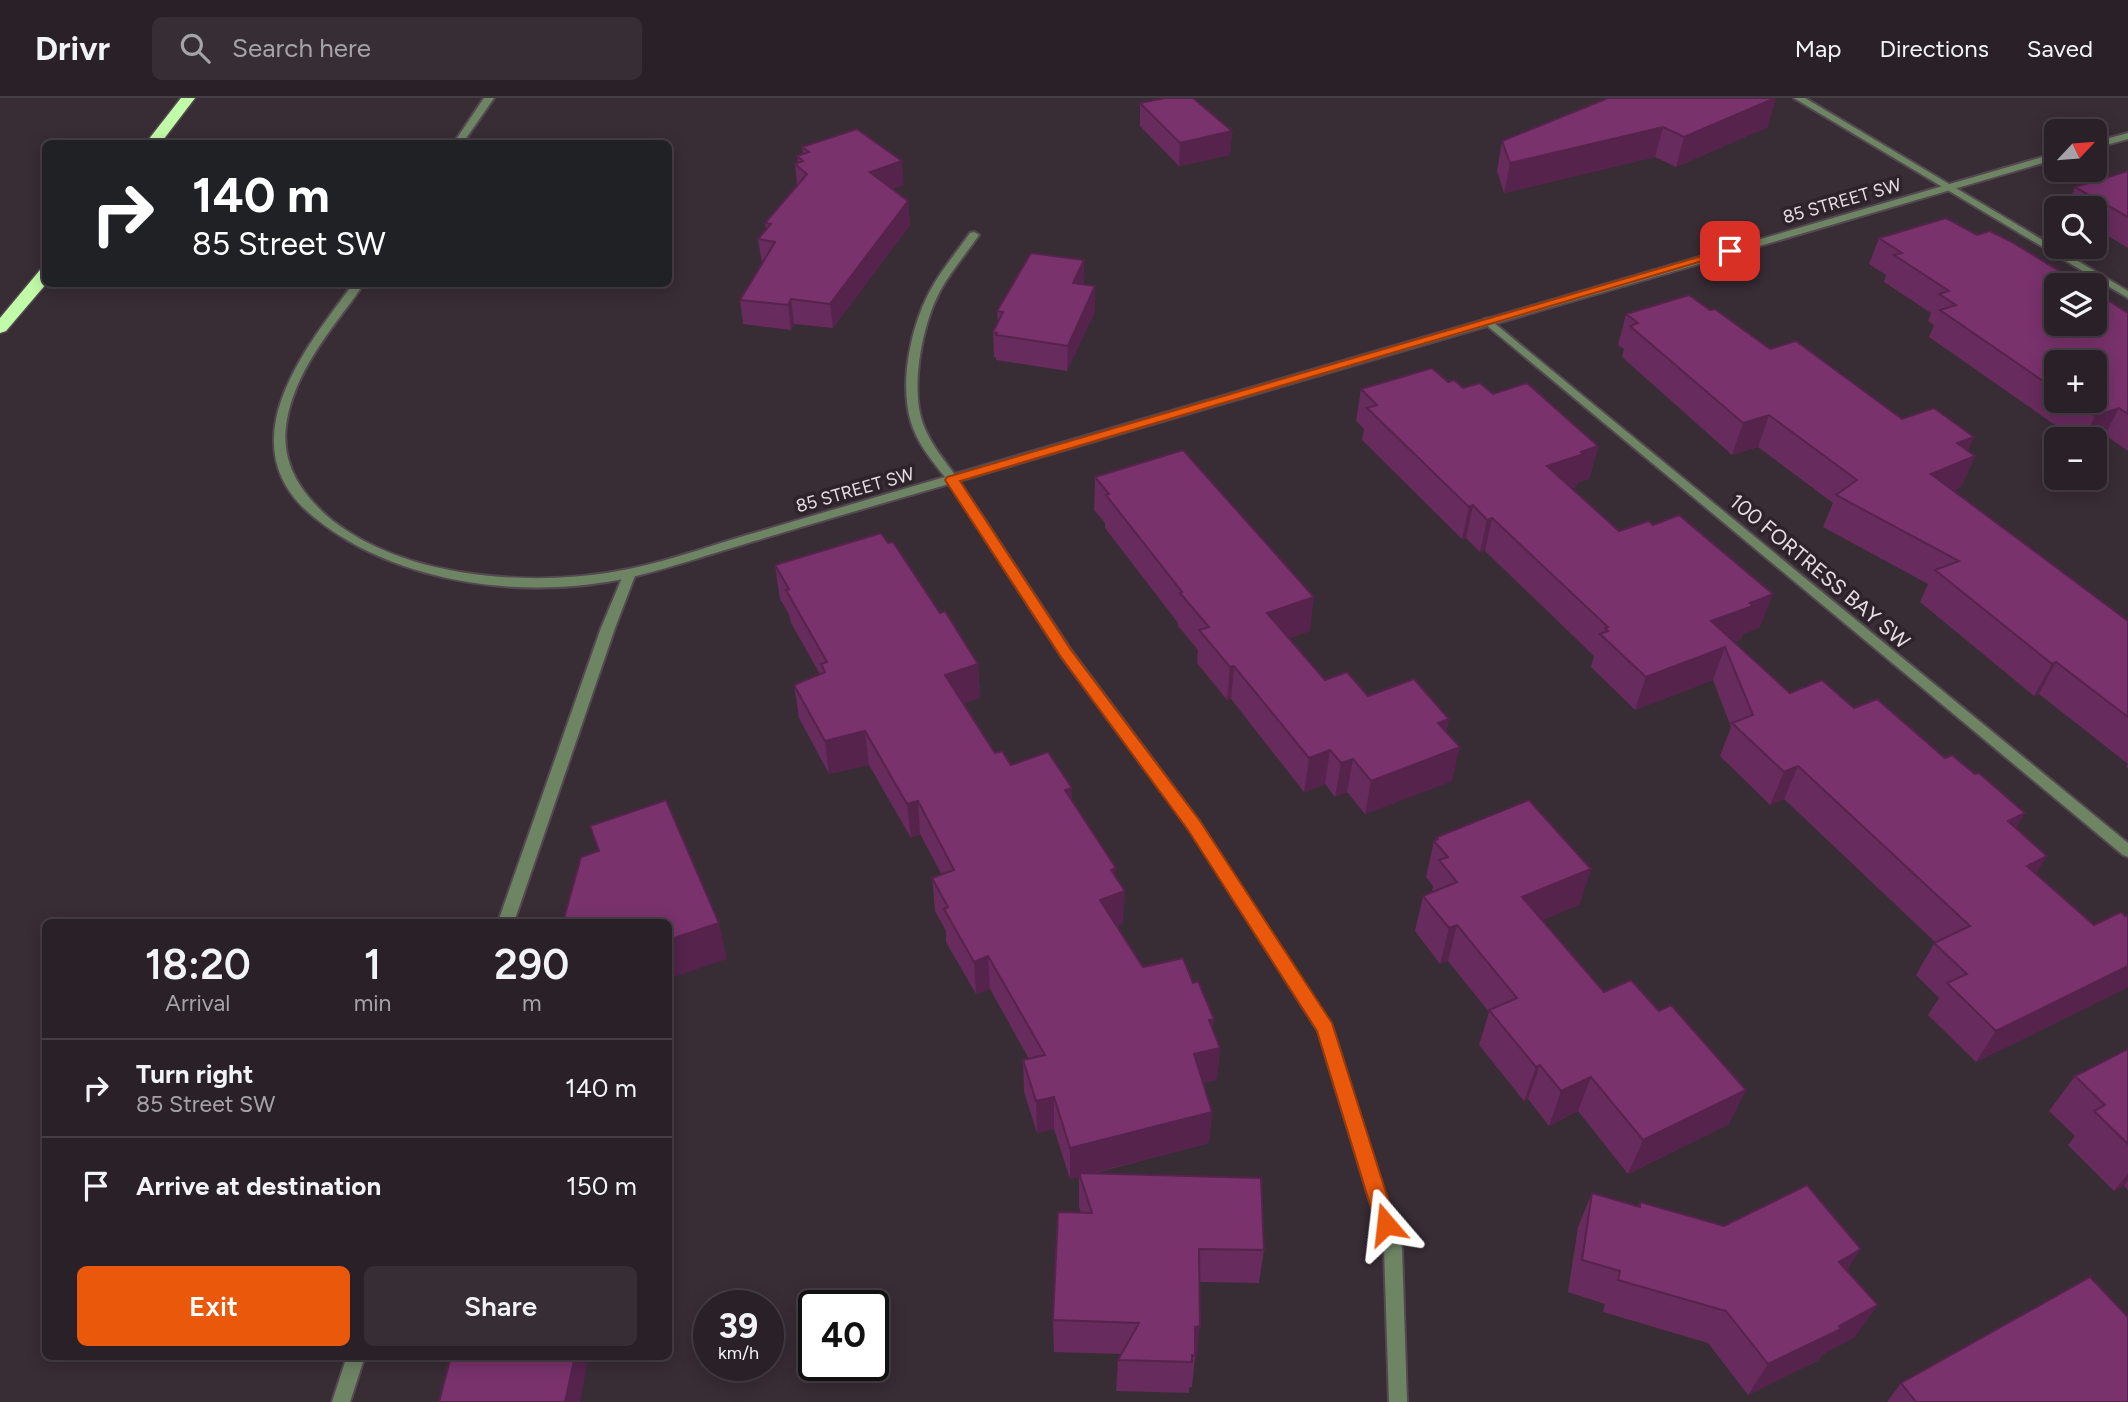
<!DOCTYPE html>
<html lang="en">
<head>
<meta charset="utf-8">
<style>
	:root { --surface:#2a2128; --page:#362e34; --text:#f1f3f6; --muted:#a5a3a8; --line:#463e45; --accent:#ea580c }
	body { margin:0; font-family:Figtree,sans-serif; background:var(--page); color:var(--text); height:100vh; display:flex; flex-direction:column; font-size:26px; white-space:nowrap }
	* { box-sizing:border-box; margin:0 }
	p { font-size:23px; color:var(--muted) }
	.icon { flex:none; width:38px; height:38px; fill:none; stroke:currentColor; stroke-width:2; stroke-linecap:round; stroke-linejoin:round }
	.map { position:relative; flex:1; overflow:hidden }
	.drawer { position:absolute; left:42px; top:821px; width:630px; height:441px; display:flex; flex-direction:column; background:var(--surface); border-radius:10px; box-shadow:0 4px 18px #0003,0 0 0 2px var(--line) }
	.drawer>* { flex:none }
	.guide { position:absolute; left:42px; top:42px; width:630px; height:147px; border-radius:10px; box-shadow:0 4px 18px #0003,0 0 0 2px var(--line); background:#202124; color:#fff; overflow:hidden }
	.needle { width:46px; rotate:64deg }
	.fabs { position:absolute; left:2044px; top:21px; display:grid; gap:14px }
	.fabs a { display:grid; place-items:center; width:63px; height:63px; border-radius:10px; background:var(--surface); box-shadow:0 4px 18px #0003,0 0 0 2px var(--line); font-size:35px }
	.speed { position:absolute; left:693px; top:1192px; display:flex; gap:14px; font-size:35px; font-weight:700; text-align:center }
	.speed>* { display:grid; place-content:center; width:91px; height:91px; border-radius:50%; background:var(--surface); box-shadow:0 4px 18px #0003,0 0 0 2px var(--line); line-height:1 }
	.speed small { font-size:18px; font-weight:400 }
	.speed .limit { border:4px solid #111; border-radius:10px; background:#fff; color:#111 }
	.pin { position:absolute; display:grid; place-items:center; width:60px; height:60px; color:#fff; margin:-30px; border-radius:14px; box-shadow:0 4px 10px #0006 }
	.me { position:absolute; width:77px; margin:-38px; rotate:343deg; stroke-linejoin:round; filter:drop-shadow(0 0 5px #0008) }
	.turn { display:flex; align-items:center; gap:24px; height:147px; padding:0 35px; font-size:32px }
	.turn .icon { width:91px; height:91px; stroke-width:2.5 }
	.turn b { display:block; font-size:49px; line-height:60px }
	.eta { display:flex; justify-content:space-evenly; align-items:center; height:119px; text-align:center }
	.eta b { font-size:42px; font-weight:600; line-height:49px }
	.cta { display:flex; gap:14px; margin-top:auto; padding:14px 35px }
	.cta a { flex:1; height:80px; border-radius:10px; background:var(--accent); color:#fff; font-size:28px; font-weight:600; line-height:80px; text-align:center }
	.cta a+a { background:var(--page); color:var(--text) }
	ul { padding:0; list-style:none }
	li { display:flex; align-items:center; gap:21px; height:98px; padding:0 35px; border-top:2px solid var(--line) }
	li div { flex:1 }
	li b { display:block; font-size:26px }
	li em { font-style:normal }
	header { display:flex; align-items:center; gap:42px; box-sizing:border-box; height:98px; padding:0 35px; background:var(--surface); border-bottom:2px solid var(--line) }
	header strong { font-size:33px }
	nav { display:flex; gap:38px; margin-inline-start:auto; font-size:24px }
	.search { width:490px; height:63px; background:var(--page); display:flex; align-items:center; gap:18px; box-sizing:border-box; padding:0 24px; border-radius:10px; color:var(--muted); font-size:26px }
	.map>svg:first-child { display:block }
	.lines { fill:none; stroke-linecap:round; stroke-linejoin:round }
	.service-casing { stroke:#544851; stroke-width:4 }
	.minor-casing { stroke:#544851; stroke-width:4 }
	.tertiary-casing { stroke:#544851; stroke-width:4 }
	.motorway-casing { stroke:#544851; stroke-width:3 }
	.service { fill:#6e8564; fill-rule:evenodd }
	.minor { fill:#6e8564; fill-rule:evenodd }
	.tertiary { fill:#6e8564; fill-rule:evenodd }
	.motorway { fill:#c1fca8; fill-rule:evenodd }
	.wall { fill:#682b5d; fill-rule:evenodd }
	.shaded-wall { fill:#55234c }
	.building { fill:#79326c; stroke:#55234c; stroke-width:2 }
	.route { fill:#ea580c; stroke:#983908; stroke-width:2 }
	.labels { text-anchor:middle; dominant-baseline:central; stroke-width:7; stroke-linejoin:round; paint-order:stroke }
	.far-street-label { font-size:18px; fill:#e6dde3; stroke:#2e222b }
	.street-label { font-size:21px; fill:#e6dde3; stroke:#2e222b }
</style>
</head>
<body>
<header>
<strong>Drivr</strong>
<div class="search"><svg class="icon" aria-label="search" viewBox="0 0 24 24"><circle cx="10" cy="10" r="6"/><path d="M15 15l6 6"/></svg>Search here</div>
<nav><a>Map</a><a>Directions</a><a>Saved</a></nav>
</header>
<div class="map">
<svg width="2128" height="1304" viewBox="0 0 2128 1304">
	<rect width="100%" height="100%" fill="#382c35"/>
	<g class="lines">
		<g class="service-casing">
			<g id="service">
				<path d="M630,471L636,475L615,530L514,824H498L601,530L624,475Z"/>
				<path d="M347,1258H365L350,1304H332Z"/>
			</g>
		</g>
		<g class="minor-casing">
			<g id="minor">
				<path d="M484,0H494L462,46H453Z"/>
				<path d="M1794,0H1805L2128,193V200Z"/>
				<path d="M974,134L979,137C966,156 950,174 939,195C922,228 910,290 923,326C931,347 945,363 958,381L956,384C890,403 824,422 758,442C716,454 674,469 632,479C529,503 398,487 315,420C225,348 304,252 353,186H363C357,197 347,209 339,220C315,252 291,288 286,328C281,369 304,399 333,423C409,482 537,490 629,471C673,462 717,445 761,433C822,415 883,397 945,379C932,363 917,345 911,324C899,285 911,228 930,193C941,172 957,154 970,135Z"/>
				<path d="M1488,220L2128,745V759L2123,757L1484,225V221Z"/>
			</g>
		</g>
		<g class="tertiary-casing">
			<g id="tertiary">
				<path d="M2128,35V41L2095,50V44Z"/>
				<path d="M2056,55V61L959,383L1071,552L1199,723L1333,931L1402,1150L1407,1304H1389L1384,1150L1318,933L1189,731L1061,558L946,381L948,378Z"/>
			</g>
		</g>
		<g class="motorway-casing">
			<g id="motorway">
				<path d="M181,0H195L160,46H145Z"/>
				<path d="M46,170V186L6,233L0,235V220L40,172Z"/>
			</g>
		</g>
		<use href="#service" class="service"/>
		<use href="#minor" class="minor"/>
		<use href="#tertiary" class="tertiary"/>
		<use href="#motorway" class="motorway"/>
	</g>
	<g class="wall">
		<path d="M1608,0L1768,29L1676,69L1655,59L1504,95L1497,73L1502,43Z"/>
		<path d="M1140,5L1232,33L1230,57L1179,68L1140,28Z"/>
		<path d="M802,49L904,87L892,91L908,103L910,127L833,230L794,226L791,232L743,226L740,202L762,165L758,141L766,132L765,125L797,87L795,66L798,65L797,58L803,56Z"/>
		<path d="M2128,73V150L2095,130V110H2066L2075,89Z"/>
		<path d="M1977,137L2128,215V353L2105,337L2094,341H2075L1929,239L1934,227L1928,223L1931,215L1884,184L1886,177L1869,166L1879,140ZM2056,264L2095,303H2056Z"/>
		<path d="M1084,187L1095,188V213L1067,273L996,262V259H994L993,234L998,225L997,213Z"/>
		<path d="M1710,212L1770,251L1902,321L1974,339L1968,352L1975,358L1961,389L1953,393L2128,523V670L2126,669L2128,666L2039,596L2034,598L1920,504L1928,486L1823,429L1833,405L1758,349L1732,357L1622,259L1624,251L1618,247L1626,216Z"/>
		<path d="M1448,284L1463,290L1493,296L1598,348L1589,381L1577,385L1576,389L1571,390L1619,433L1760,529L1743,536L1741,541L1734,544L1790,595L1854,610L2016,730L2036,776L2094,827L2128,817V889L1976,964L1928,917L1939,900L1916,877L1935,844L1784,701L1770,707L1720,658L1731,629L1713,582L1635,612L1591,569L1594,558L1485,453L1480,454L1466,440L1462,441L1362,342L1364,331L1356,323L1361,291Z"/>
		<path d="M1095,379L1310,533L1289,540L1325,582L1368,598L1449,621L1446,634L1452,683L1365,716L1347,694L1335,699L1325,686L1304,694L1231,601L1227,602L1197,565L1198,552L1178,528V525L1105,430V425L1094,412Z"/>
		<path d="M888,445L978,566L980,600L963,605L995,655L1011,667L1072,704L1116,779L1123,825L1117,828L1143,869L1193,885L1214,921L1213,931L1220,950L1217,982L1203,985L1212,1014L1209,1045L1091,1076L1264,1152L1259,1185L1200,1184L1197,1259L1195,1260L1192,1289H1189V1295L1116,1293L1118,1262L1121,1256L1054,1254L1053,1222L1081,1115L1079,1109V1079L1070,1081L1054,1031L1037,1035L1024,994L1023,962L1029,961L990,891L976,896L946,844V833L935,813L932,780L942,777L920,736L911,740L869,667L829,676L799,620L794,587L820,576L791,525L789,516L780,501L775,467Z"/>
		<path d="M1437,739L1591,771L1579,807L1542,822L1604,894L1729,1026L1628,1076L1578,1013L1549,1028L1528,1001L1524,1003L1479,947L1489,914L1448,863L1440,866L1415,833L1423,798L1432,794L1433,788L1426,779L1434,743L1436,742Z"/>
		<path d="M2128,951V1092L2124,1088L2114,1093L2068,1047L2075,1038L2049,1013L2075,978Z"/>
		<path d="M1592,1095L1638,1109L1640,1104L1847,1172L1855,1239L1823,1256L1819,1262L1748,1297L1708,1245L1603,1214L1605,1206L1568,1194L1578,1129Z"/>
		<path d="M1901,1285L2128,1304H1887Z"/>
	</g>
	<g class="shaded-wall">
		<path d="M1773,0H1776L1768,29L1676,69L1684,39Z"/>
		<path d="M1663,29L1655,59L1504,95L1510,65Z"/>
		<path d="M1232,33L1230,57L1179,68L1180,45Z"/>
		<path d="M902,63L904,87L872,98L870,74Z"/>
		<path d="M908,103L910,127L833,230L830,206Z"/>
		<path d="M1084,162V186L1073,185Z"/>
		<path d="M1095,188V213L1067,273L1068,248Z"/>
		<path d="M791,201L794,226L791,232L788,207Z"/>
		<path d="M2119,310L2105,337L2094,341H2084L2095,318Z"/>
		<path d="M1769,317L1758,349L1732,357L1743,325Z"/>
		<path d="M1974,339L1963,363L1975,358L1961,389L1917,408L1931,376L1957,345Z"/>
		<path d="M1598,348L1589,381L1577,385L1576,389L1539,401L1547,368L1581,354Z"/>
		<path d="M1473,407L1466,440L1462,441L1469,409Z"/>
		<path d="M1492,420L1485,453L1480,454L1487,422Z"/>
		<path d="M1773,496L1760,529L1743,536L1741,541L1699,556L1711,523L1750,505Z"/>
		<path d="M1314,499L1310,533L1264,549L1267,515Z"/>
		<path d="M1725,549L1713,582L1635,612L1646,579Z"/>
		<path d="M2056,564L2039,596L2034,598L2052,566Z"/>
		<path d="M978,566L980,600L947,611L945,577Z"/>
		<path d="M1234,568L1231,601L1227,602L1230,569Z"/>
		<path d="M1449,621L1442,654L1438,625Z"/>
		<path d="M865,633L869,667L829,676L825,643Z"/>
		<path d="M1460,649L1452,683L1365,716L1371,683Z"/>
		<path d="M1330,652L1325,686L1304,694L1309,660Z"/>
		<path d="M1353,661L1347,694L1335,699L1341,665Z"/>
		<path d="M1798,668L1784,701L1770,707L1784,674Z"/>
		<path d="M1072,690V724L1065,692Z"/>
		<path d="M918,703L920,736L911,740L907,706Z"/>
		<path d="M2025,715L2006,748L2008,723Z"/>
		<path d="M2047,758L2027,791V768Z"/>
		<path d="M1116,770L1115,796L1125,793L1123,825L1099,835L1100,802L1111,772Z"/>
		<path d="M1591,771L1579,807L1512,835L1522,799Z"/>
		<path d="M719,825L727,861L668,881V842Z"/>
		<path d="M1457,827L1448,863L1440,866L1449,830Z"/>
		<path d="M988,858L990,891L976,896L974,864Z"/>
		<path d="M2128,868V889L1976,964L1996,933Z"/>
		<path d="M1214,921L1211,952L1220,950L1217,982L1191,988L1194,956L1209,922Z"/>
		<path d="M1540,967L1528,1001L1524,1003L1536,969Z"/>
		<path d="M1591,979L1578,1013L1549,1028L1561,993Z"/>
		<path d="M1746,992L1729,1026L1628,1076L1643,1042Z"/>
		<path d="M1054,999V1031L1037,1035L1036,1003Z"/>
		<path d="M1212,1014L1209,1045L1080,1078L1079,1075V1079L1070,1081V1050Z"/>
		<path d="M2128,1076V1082L2124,1088L2114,1093Z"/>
		<path d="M1861,1151L1839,1184V1164Z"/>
		<path d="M1878,1207L1855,1239L1823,1256L1819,1262L1748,1297L1768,1266Z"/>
		<path d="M1200,1228L1197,1259L1195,1260V1229Z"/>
		<path d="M575,1258H589L580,1304H565Z"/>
	</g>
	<g class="building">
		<path d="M1165,0H1193L1232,33L1180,45L1140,5Z"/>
		<path d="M1608,0H1775L1684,39L1663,29L1510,65L1502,43Z"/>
		<path d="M857,31L902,63L870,74L908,103L830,206L791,201L788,207L740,202L775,144L758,141L771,126L765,125L807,76L795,66L803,63L797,58L809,54L802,49Z"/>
		<path d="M2128,73V119L2075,89Z"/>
		<path d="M1946,120L1977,137L1990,133L2010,143L2083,187H2056V226H2095V194L2128,215V316L2119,310L2095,318L2072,303H2095V264H2056V292L1940,212L1956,207L1939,196L1949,193L1894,157L1902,155L1879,140Z"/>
		<path d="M1031,155L1084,162L1073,185L1095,188L1068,248L996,237L997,235L993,234L1003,214L997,213Z"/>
		<path d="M1689,197L1710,212L1715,211L1770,251L1796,243L1902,321L1934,310L1974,339L1957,345L1975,358L1931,376L2128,523V619L2056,564L2052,566L1935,472L1959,463L1836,397L1857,382L1769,317L1743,325L1630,228L1638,225L1626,216Z"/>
		<path d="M1432,270L1448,284L1454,282L1463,290L1480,285L1493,296L1527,285L1598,348L1581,354L1584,356L1547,368L1619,433L1649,423L1653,427L1679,417L1773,496L1750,505L1753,508L1711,523L1790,595L1822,582L1854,610L1877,601L1945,660L1952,657L1975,676L1979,675L2025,715L2008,723L2047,758L2027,768L2094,827L2121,814L2125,818L2128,817V868L1996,933L1947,885L1967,876L1934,845L1970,828L1798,668L1784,674L1732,625L1753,617L1725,549L1646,579L1600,536L1608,533L1605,530L1608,529L1492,420L1487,422L1473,407L1469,409L1367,310L1377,307L1361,291Z"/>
		<path d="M1183,352L1314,499L1267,515L1325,582L1347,574L1368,598L1414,581L1449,621L1438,625L1460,649L1371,683L1353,661L1341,665L1330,652L1309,660L1234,568L1230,569L1199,532L1209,529L1180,495L1182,494L1106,397L1109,396L1095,379Z"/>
		<path d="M881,435L888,445L893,444L940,515L945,513L978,566L945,577L995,655L1002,653L1011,667L1048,654L1072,690L1065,692L1116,770L1111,772L1125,793L1100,802L1143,869L1183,860L1193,885L1198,883L1214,921L1209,922L1220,950L1194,956L1212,1014L1070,1050L1054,999L1036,1003L1023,962L1045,957L988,858L974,864L944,811L948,809L932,780L954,772L918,703L907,706L865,633L825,643L794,587L825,574L821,566L827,564L786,492L789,491L775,467Z"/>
		<path d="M666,702L719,825L668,842V824H563L581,759L599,753L590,728Z"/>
		<path d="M1529,702L1591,771L1522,799L1604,894L1631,882L1659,913L1671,907L1746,992L1643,1042L1591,979L1561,993L1540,967L1536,969L1489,912L1517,900L1457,827L1449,830L1423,798L1457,784L1439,762L1448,759L1434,743L1438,741L1437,739Z"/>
		<path d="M2128,951V1046L2094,1013L2105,1007L2075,978Z"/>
		<path d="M1079,1075L1261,1080L1264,1152L1199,1151L1200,1228L1195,1229V1258L1192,1257V1264L1118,1262L1139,1225L1053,1222L1058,1114L1092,1115Z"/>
		<path d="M1807,1087L1861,1151L1839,1164L1878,1207L1839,1228L1841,1231L1768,1266L1726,1213L1618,1182L1620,1173L1582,1162L1592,1095L1640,1109V1104L1724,1128Z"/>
		<path d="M2090,1179L2128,1219V1304H1916L1901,1285Z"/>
		<path d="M451,1258H575L565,1304H439Z"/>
	</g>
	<path class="route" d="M1726,151L1736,153L960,383L1071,552L1200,723L1332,925L1396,1126L1393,1132L1386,1135L1379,1132L1376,1126L1317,933L1188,732L1061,559L945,382L947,379Z"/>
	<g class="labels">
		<g class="far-street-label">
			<text transform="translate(1842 103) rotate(-16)">85 STREET SW</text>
			<text transform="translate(855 392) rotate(-16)">85 STREET SW</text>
		</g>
		<g class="street-label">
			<text transform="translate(1820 473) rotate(40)">100 FORTRESS BAY SW</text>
		</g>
	</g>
</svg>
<div class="fabs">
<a><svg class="needle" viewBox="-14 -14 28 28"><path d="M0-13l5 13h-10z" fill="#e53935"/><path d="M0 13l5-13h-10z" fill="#a5a3a8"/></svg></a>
<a><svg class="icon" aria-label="search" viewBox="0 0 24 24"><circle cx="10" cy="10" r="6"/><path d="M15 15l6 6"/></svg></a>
<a><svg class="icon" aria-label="layers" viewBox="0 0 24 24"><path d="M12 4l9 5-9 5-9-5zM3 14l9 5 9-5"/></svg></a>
<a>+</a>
<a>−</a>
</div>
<div class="speed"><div>39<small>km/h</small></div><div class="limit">40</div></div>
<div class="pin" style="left:1730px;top:153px;background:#d93025"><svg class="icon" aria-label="arrive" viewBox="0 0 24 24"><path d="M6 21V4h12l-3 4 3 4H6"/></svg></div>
<svg class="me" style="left:1386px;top:1126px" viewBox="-20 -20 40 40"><path d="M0-17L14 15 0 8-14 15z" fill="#ea580c" stroke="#fff" stroke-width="4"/></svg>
<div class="guide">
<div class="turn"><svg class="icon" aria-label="right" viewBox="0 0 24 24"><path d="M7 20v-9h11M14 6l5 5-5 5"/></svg><div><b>140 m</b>85 Street SW</div></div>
</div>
<section class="drawer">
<div class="eta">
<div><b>18:20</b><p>Arrival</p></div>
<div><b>1</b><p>min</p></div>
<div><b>290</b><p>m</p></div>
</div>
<ul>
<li><svg class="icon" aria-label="right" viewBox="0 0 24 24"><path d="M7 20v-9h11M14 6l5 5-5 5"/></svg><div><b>Turn right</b><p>85 Street SW</p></div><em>140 m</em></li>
<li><svg class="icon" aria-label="arrive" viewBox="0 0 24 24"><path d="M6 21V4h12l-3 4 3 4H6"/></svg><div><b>Arrive at destination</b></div><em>150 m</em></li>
</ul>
<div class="cta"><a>Exit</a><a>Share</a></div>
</section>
</div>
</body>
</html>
